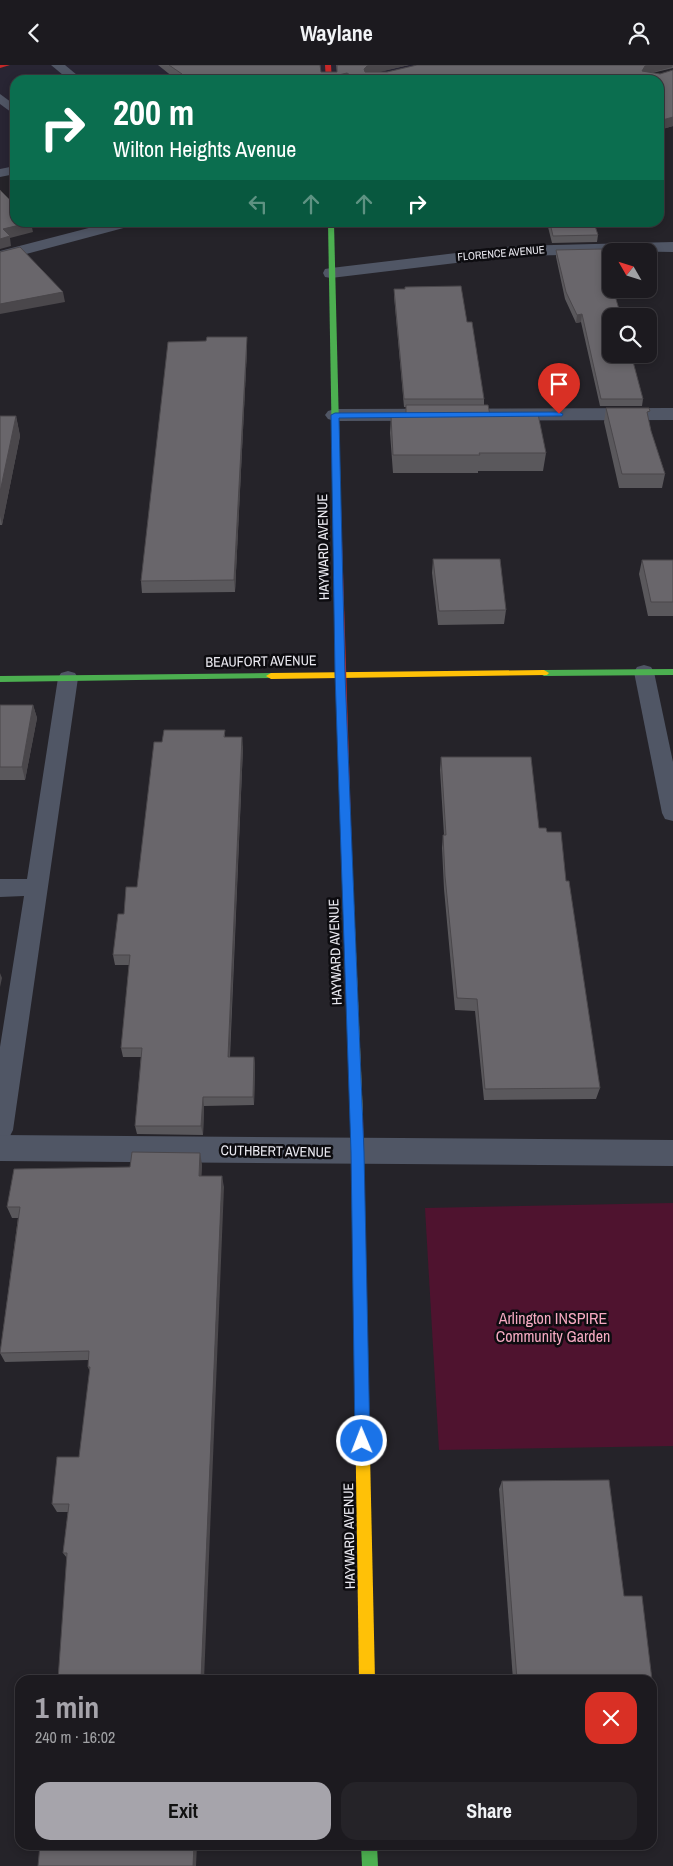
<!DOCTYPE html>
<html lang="en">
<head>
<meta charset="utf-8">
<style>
	:root { --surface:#1c1a1f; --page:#252328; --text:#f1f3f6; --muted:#a0a1a4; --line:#3a383d; --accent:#a6a4ab }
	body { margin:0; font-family:"Archivo Narrow",sans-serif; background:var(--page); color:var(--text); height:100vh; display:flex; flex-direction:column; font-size:19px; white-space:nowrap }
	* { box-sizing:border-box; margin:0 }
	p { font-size:16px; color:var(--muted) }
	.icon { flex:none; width:28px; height:28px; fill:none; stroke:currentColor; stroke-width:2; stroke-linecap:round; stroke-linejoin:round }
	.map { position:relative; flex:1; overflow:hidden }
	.panel { position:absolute; left:15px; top:1610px; width:642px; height:175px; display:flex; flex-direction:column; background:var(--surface); border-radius:15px; box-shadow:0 2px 8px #0003,0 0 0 1px var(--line) }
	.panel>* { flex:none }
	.banner { position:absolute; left:10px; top:10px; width:654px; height:152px; border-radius:15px; box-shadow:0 2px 8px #0003,0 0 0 1px var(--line); background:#0b6e4f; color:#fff; overflow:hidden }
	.needle { width:32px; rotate:309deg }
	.fabs { position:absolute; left:602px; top:178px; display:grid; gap:10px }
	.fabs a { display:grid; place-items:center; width:55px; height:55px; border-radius:10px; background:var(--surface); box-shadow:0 2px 8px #0003,0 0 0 1px var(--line); font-size:25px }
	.pin { position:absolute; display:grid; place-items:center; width:42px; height:42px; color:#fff; margin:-51px -21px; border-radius:50% 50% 50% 0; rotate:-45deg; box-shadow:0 0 5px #0007 }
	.pin .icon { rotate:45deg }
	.me { position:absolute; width:55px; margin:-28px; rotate:359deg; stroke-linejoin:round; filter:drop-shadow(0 0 4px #0008) }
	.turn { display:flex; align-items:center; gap:18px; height:105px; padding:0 20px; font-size:22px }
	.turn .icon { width:65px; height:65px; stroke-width:2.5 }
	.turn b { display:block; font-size:35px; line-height:42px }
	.lanes { display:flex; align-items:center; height:48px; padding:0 20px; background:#0003; justify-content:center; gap:25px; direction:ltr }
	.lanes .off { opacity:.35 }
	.round { display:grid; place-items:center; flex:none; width:52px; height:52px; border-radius:15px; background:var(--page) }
	.overview { display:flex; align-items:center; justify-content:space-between; height:85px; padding:0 20px }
	h1 { font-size:30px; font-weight:800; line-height:38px; color:var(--accent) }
	.primary-button { display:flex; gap:10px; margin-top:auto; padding:10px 20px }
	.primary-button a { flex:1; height:58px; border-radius:15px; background:var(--accent); color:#111; font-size:20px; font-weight:800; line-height:58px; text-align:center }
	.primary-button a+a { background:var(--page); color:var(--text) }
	header { display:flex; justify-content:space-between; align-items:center; height:65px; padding:0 20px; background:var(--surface); font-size:22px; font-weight:800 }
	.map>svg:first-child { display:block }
	.built { fill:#282533 }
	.green { fill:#4f132f }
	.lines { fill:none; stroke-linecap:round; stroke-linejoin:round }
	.lane { fill:#505665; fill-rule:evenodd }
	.street { fill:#505665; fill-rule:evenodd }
	.fast { fill:#4caf50; fill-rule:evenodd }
	.slow { fill:#ffc107; fill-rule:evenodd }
	.jam { fill:#c62828; fill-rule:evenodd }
	.wall { fill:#5a585c }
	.shaded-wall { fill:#4a474b }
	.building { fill:#69666b; stroke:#4a474b }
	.route { fill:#1a73e8; stroke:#114b97 }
	.labels { text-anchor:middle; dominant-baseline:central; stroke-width:5; stroke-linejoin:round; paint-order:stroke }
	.far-street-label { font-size:11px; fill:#ebeaf1; stroke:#0d0c10 }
	.street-label { font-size:14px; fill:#ebeaf1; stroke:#0d0c10 }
	.near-park-label { font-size:16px; fill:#f6aac2; stroke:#0d0c10 }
</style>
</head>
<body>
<header><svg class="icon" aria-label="back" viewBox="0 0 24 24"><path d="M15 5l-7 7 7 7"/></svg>Waylane<svg class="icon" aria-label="person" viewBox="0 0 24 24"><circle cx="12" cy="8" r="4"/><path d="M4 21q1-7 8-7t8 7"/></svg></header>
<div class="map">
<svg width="673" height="1801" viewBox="0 0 673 1801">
	<rect width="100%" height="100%" fill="#252329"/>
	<path class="built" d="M0,0H432L434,15H15V105L0,109Z"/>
	<path class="green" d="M673,1138V1381L439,1385L425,1143Z"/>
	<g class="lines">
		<g class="lane">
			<path d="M51,0H65L83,15H69Z"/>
			<path d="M141,9L150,15H127L129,12Z"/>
			<path d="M0,29L15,40V50L0,39Z"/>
			<path d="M15,101V109L0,112V104Z"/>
			<path d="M644,600L651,602L654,607L673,697V756L665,754L662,748L634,607L637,602Z"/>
			<path d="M68,606L75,608L78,613L13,1065L9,1073L0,1076V982L24,831L0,832V814H27L58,613L61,608Z"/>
		</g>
		<g class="street">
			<path d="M108,158H133L131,161L0,196V186Z"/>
			<path d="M673,177V187L611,186V189L515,191L331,213L325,212L323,208L325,204L331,203L515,181Z"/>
			<path d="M673,343V355L335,356L328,354L325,350L328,346L335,344Z"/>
			<path d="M0,1070L673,1075V1101L0,1096Z"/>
		</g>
		<g class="fast">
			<path d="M328,158H334L341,443L337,446L333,443Z"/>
			<path d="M673,604V610L544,611L539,608L544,605Z"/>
			<path d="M271,608L276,611L274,613L0,617V611Z"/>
			<path d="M361,1780H377L378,1801H362Z"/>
		</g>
		<g class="slow">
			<path d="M544,605L549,608L547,610L271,614L266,611L271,608Z"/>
			<path d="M347,787L352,791L363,1053L361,1057L357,1058L353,1057L351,1053L342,791Z"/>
			<path d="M362,1336L367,1338L369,1343L375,1615H359L355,1343L357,1338Z"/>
		</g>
		<g class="jam">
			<path d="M0,0H10L0,3Z"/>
			<path d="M325,0H331L332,15H326Z"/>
			<path d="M337,440L341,443L352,791L347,795L342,791L333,443Z"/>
			<path d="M357,1048L361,1049L363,1053L369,1343L367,1348L362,1350L357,1348L355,1343L351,1053L353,1049Z"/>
		</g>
	</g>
	<g class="wall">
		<path d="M158,0H320L321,7H337L336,0H409L378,7H387L417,0H673V3L652,8L660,9L673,5V61L659,65V15H159L173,12Z"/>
		<path d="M547,158H594L598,170L597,177L552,178Z"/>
		<path d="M556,185L643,334L642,341H600L581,257L576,258L565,234L556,192Z"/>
		<path d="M394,224L467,257L484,334V340L490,350L546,388L543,406H478V408H393L390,368L391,351L405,350L406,342H404L394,231Z"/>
		<path d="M247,272V284L235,527L142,528L141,516L206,276Z"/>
		<path d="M606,343L648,353L651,366L665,409L662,423H619L604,357Z"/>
		<path d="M0,351H16L20,371L2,460H0Z"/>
		<path d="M433,494L506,545L504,559L438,560L432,508Z"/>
		<path d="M642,495H673V551H648L639,509Z"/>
		<path d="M0,640H33L37,653L25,715H0Z"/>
		<path d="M225,665V672L243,682L230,992H254L255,1001L254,1040L204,1041L203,1070L137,1069L135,1061L141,992H123L121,983L129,900H115L113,890L124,849L137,822Z"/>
		<path d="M441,692L539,763L547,767L566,816L600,1023L596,1034L484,1035L475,946L455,945L444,824L442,783L443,770H444L440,705Z"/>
		<path d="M202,1099L201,1111L224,1122L67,1493L63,1488L68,1447H57L52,1439L79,1392L90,1307L88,1302V1295L5,1297L0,1288L18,1153H12L7,1142L130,1102Z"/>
		<path d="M502,1416L624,1531L652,1615H513L499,1424Z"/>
	</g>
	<g class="shaded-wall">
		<path d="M370,0H409L367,10L364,4L367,1Z"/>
		<path d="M648,0H673L672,2L644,10L642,6L645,1Z"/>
		<path d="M347,8V15H317Z"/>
		<path d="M673,52V61L659,65V56Z"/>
		<path d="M28,158H31L33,167L10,173L11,181L0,184V174L3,164Z"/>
		<path d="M63,227L65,237L0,249V239Z"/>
		<path d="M582,249L581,257L576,258L577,250Z"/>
		<path d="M247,272V284L235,527L234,515Z"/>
		<path d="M16,351L20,371L2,460L0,451V427Z"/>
		<path d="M33,640L37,653L25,715L22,702Z"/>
		<path d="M242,672L243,682L229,1001L228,992Z"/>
		<path d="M0,908L2,913L0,922Z"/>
		<path d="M254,992L255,1001L254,1040L253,1032Z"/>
		<path d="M203,1032L204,1041L203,1070L201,1061Z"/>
		<path d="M200,1088L202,1099L201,1123L199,1111Z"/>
		<path d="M222,1111L224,1122L204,1615H201Z"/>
		<path d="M194,1780H197L196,1801H193Z"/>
	</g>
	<g class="building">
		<path d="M169,0H320L321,7H337V0H370L367,1L364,4L365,7H387L417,0H648L645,1L642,6L660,9L673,5V52L659,56V15H358L347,8L317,15H159L182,9Z"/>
		<path d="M0,125L15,140V158H28L3,164L10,171L0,174Z"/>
		<path d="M550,158H594L598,170L553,171Z"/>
		<path d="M20,182L63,227L0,239V187Z"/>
		<path d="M602,184L611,217V224H613L621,251H611V289H631L643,334H601L582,249L577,250L566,227L556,185Z"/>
		<path d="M461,221L467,257H472L484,334H404L394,224H405V222Z"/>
		<path d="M207,272H247L234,515L141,516L168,277L206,276Z"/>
		<path d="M406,340H488L490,350L538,349L546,388H479L480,390H393L391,351L406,350Z"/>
		<path d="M606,343H649L650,346L647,347L651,366L665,409H622Z"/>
		<path d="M0,351H16L0,427Z"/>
		<path d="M433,494H500L506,545L439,546Z"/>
		<path d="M642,495H673V537H651Z"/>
		<path d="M0,640H33L22,702H0Z"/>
		<path d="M164,665H225L224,672H242L228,992H254L253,1032H203L201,1061H135L142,983H121L130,890H113L118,849H124L126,822H137L154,677H162Z"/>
		<path d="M441,692H531L539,763H546L547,767H561L566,816H569L600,1023L485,1024L477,934L457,933L445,811L443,770H446Z"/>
		<path d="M132,1087L200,1088L199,1111H222L201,1615H58L67,1488H63L69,1439H52L57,1392H79L90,1302H88L89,1286L0,1288L20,1142H7L14,1104L130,1102Z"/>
		<path d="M609,1415L624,1531H642L652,1615H517L502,1416Z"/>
		<path d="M40,1780H194L193,1801H38Z"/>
	</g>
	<path class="route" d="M559,347L563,349L562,351L339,353L345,609L364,1087L370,1376L367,1381L362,1383L357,1381L355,1376L351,1087L335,609L331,350L335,348Z"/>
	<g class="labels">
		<g class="far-street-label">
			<text transform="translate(501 188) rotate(-5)">FLORENCE AVENUE</text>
		</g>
		<g class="street-label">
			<text transform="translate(323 482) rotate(-91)">HAYWARD AVENUE</text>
			<text transform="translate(261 596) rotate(-1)">BEAUFORT AVENUE</text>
			<text transform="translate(335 887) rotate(-92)">HAYWARD AVENUE</text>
			<text transform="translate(276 1086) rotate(1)">CUTHBERT AVENUE</text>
			<text transform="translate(349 1471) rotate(-91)">HAYWARD AVENUE</text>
		</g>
		<g class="near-park-label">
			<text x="553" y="1253">Arlington INSPIRE<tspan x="553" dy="18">Community Garden</tspan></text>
		</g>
	</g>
</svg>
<div class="fabs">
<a><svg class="needle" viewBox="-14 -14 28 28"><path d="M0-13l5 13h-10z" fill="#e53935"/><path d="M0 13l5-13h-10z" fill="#a0a1a4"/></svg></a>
<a><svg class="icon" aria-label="search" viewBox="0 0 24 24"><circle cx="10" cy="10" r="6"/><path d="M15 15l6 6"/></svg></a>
</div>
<div class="pin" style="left:559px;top:349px;background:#d93025"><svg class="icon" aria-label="arrive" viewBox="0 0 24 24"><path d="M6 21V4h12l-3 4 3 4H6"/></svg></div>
<svg class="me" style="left:362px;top:1376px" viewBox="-20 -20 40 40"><circle r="17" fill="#1a73e8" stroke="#fff" stroke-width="3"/><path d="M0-11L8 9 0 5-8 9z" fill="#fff"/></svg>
<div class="banner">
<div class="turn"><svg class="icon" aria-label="right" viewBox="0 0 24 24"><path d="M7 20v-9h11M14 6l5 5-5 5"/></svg><div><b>200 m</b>Wilton Heights Avenue</div></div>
<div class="lanes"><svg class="icon off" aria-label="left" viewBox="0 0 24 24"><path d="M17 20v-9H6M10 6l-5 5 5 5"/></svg><svg class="icon off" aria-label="ahead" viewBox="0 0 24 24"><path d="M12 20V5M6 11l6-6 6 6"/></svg><svg class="icon off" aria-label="ahead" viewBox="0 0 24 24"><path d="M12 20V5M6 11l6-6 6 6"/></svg><svg class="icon" aria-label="right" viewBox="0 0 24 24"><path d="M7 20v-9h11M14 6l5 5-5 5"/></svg></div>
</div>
<section class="panel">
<div class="overview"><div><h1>1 min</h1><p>240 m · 16:02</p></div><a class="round" style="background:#d93025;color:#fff"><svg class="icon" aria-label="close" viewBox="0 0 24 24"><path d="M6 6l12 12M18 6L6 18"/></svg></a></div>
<div class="primary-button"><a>Exit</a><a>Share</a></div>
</section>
</div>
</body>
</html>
